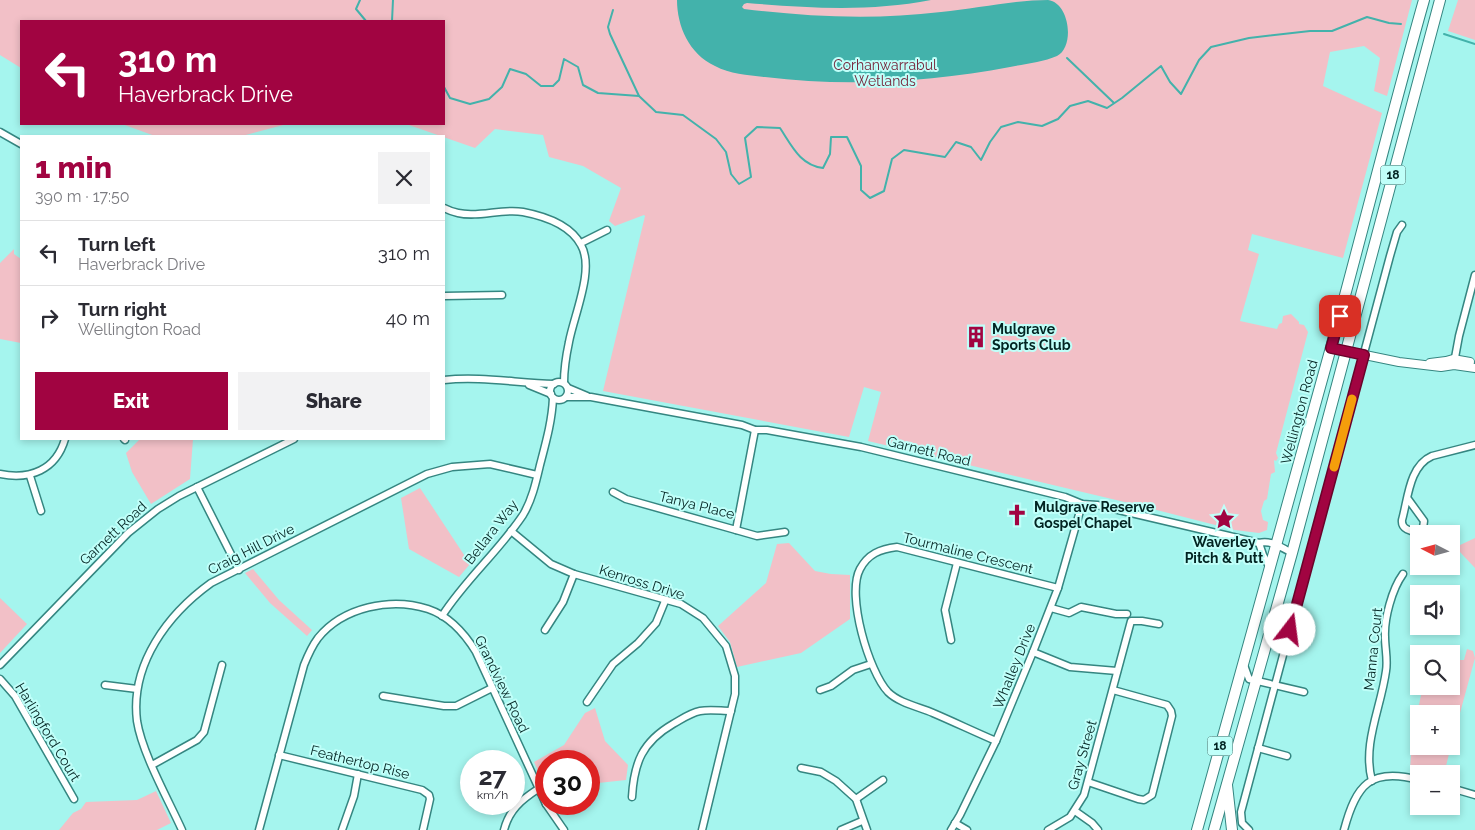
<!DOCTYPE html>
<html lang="en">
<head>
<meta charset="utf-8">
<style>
	:root { --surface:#fff; --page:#f2f2f3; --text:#2b2b33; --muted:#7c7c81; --line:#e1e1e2; --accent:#a10441 }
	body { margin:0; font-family:Raleway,sans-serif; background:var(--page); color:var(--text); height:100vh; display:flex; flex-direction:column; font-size:19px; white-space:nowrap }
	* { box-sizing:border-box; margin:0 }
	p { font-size:16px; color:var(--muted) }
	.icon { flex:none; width:28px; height:28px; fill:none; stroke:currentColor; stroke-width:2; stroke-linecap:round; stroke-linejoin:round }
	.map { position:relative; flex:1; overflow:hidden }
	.drawer { position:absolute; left:20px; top:135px; width:425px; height:305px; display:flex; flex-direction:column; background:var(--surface); border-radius:0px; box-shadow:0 2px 8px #0003 }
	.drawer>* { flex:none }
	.hud { position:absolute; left:20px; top:20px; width:425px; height:105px; border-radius:0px; box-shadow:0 2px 8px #0003; background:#a10441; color:#fff; overflow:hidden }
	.needle { width:32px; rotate:276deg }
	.buttons { position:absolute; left:1410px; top:525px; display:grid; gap:10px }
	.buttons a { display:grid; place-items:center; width:50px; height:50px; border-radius:0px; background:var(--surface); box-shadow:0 2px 8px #0003; font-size:25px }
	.speed { position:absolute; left:460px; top:750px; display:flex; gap:10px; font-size:25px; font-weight:700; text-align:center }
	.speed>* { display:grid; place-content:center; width:65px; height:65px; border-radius:50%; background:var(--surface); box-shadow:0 2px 8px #0003; line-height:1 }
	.speed small { font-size:12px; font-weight:400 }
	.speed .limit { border:8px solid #d22; background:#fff; color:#111 }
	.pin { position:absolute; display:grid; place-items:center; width:42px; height:42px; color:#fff; margin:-21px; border-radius:10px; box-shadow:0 2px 8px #0006 }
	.me { position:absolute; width:55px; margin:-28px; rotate:15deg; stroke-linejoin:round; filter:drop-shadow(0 0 4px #0008) }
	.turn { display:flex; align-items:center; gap:18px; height:105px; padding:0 15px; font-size:22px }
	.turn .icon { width:65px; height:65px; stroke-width:2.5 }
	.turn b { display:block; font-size:35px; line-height:42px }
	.round { display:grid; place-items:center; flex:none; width:52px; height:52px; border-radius:0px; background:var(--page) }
	.summary { display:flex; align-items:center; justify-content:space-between; height:85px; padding:0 15px }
	h1 { font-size:30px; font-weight:800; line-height:38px; color:var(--accent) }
	.primary-button { display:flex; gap:10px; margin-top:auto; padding:10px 15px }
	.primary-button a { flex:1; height:58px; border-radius:0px; background:var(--accent); color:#fff; font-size:20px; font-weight:800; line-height:58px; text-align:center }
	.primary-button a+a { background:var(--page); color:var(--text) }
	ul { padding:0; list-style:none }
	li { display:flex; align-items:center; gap:15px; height:65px; padding:0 15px; border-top:1px solid var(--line) }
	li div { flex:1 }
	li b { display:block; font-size:19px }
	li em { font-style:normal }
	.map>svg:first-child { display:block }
	.green { fill:#f2c0c7 }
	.water { fill:#43b2ab }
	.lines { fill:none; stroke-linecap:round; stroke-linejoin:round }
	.stream { stroke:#43b2ab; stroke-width:2 }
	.minor-casing { stroke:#358681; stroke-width:9 }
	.tertiary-casing { stroke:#358681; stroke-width:10 }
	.primary-casing { stroke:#358681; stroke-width:12 }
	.trunk-casing { stroke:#358681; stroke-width:12 }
	.minor { stroke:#fff; stroke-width:6 }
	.tertiary { stroke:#fff; stroke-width:8 }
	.primary { stroke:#fff; stroke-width:10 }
	.trunk { stroke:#fff; stroke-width:10 }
	.route-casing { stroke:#69032a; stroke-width:12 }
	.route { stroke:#a10441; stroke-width:9 }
	.slow { stroke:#f59e0b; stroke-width:9 }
	.labels { text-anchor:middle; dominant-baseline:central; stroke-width:4; stroke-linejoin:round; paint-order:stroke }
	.shield { fill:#c0fff9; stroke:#3b6662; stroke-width:1 }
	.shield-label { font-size:12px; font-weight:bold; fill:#022422 }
	.park-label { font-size:14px; fill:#741f35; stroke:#c0fff9 }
	.poi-label { font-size:14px; font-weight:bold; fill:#022422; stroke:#c0fff9; text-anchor:start }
	.street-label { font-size:14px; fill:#022422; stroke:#c0fff9 }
</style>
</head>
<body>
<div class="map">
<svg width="1475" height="830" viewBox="0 0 1475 830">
	<rect width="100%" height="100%" fill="#a5f5ee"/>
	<g class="green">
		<path d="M0,0H1412L1387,96L1374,91L1380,58L1364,46L1330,52L1323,86L1382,113L1343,258L1252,234L1248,250L1259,254L1240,321L1277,329L1279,324L1282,323L1283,316L1291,314L1299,322V324L1304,325L1308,332L1276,453L1278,458L1276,461L1274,460L1275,472L1271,474L1267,499L1264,501L1261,511L1263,520L1268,522L1267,530L1259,533L1235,530L1133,504L868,441L881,392L864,387L849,437L603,391L645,216L644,215L615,226L609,221L621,188L583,166L549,157L543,135L495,129L475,148L406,124H444V21H21V68L0,55Z"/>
		<path d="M1458,0H1475V40L1448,31Z"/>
		<path d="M122,124H287L242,136H155Z"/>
		<path d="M14,249V254L21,259V343L0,339V263Z"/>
		<path d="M140,439H193L190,479L151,504L132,472L126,453Z"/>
		<path d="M420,488L470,564L459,577L409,549L401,498Z"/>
		<path d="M1475,538V568L1459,551L1451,549V543L1460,545Z"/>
		<path d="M789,543L815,571L831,574L850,575V619L801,653L737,667L730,642L718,626L766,583L777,544Z"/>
		<path d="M253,569L279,600L312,630L307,636L270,603L245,573Z"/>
		<path d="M0,598L27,624L0,653Z"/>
		<path d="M1467,649L1473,651L1475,658L1451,746V714H1419V746H1451L1444,774H1425L1410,770L1412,737L1423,686H1451V660H1464Z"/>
		<path d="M595,708L605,741L628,765L626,780L589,784V761H546V788L534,762L564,745L585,713Z"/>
		<path d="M156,791L171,823L157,830H59L73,813L81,809L86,802L137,800Z"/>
	</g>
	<path class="water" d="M677,0H931C870,12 808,8 747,3L744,4L742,7L744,9C809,17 875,20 941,12C975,9 1014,0 1048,0C1070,3 1075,47 1057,56C1043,62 1025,64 1010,67C931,82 846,87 765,77C748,75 730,74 715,66C689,54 677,26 677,0Z"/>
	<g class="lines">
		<g class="stream">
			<path d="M360,0L356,9L366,21"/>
			<path d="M613,10L608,27L610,34L639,96"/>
			<path d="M392,21L393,0"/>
			<path d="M1444,34L1475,44"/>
			<path d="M1067,58L1114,103"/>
			<path d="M444,87L450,98L470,104L489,99L502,87L510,69L526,74L541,86H553L559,80L564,59L578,67L583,85L598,93L639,96L656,112L683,115L716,139L726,152L731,174L739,184L751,177L745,138L757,127L780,128C792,146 800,165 823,168L830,154L831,137H847L861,166V190L870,198L884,191L892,159L904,150L945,157L956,142L971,147L981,160L990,142L1001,127L1018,122L1042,126L1058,119L1070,106L1088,101L1107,108L1122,98L1161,66L1170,82L1181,94L1199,60L1211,47L1249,38L1310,31H1332L1367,17L1389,23L1401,24"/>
		</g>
		<g class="minor-casing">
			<g id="minor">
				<path d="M0,132L21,144"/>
				<path d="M444,208C448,210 453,212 458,213C479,218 502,208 523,212C544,216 570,224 581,245C595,269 574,315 569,342C566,356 564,369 564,383"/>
				<path d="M581,243L607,230"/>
				<path d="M444,296L502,295"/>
				<path d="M1454,363L1459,336L1475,275"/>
				<path d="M444,380C480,376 517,383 554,384"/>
				<circle cx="559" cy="391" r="9"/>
				<path d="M529,385L551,394"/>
				<path d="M568,388L587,396"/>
				<path d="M566,397H591L742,425L755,430H767L861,447L1065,497L1082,504L1097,505L1259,543C1271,540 1281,547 1292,553"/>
				<path d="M124,439L125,440"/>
				<path d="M0,474C30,480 56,470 65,439"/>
				<path d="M30,476L41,511"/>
				<path d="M197,487L239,570"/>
				<path d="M613,492L626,499L736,530L755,430"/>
				<path d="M1408,499L1424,521L1423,528L1418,531C1411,532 1401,529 1402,520C1408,499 1409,466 1432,456L1475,445"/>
				<path d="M736,530L757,536L785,532"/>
				<path d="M511,531L551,564L574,574L681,604L703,618L726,646L735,676V694L702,830"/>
				<path d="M1259,543L1263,555L1270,568"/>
				<path d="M1051,608L1069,613L1081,607L1116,614H1127"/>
				<path d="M442,616C465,580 499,551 523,515C532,500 536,482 540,465C546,442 552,421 553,398"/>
				<path d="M545,630L563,602L574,574"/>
				<path d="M951,640L945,610L957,563"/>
				<path d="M1033,652L1070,667L1117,671"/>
				<path d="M0,665L128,533L158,509L179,496L294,439"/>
				<path d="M1244,665L1249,679L1304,692"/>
				<path d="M0,679L15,696L74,799"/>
				<path d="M105,685L137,689"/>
				<path d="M820,690L831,686L853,670L871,664"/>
				<path d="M383,696L444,706H456L492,688"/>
				<path d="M587,702L613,664L638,643L656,623L665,601"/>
				<path d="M996,741C975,732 954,722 933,713C919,707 899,703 888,692C869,672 846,595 860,569C868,554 880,549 897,547L1058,588"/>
				<path d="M1258,748L1287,756"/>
				<path d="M279,755L422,790L429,795L430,799L423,830"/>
				<path d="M152,765L197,740L204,732L222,665"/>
				<path d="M801,768L821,772L836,781L856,799L867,830"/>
				<path d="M1372,781C1362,744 1381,708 1386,671C1388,660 1385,648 1385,637C1384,619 1392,589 1403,574"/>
				<path d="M1088,782L1138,799L1144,800L1152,795L1172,716L1171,711L1167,705L1113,690"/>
				<path d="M1451,788L1475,795"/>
				<path d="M632,797C634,763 642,742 673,724C682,719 690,713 700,711C710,709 721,711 731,711"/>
				<path d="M856,799L883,780"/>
				<path d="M546,804L564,830"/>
				<path d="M1075,811L1092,823L1098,830"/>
				<path d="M955,823L967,830"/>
				<path d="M182,830C168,799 142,753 137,721C130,664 168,614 211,583L427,474L452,467L490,464L537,475"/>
				<path d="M259,830L304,665C308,655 312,646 318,638C343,607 391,597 428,609C449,616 465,634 476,652L546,804"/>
				<path d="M342,830L354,796L358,774"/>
				<path d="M504,830C509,810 521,800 538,789"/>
				<path d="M841,830L862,821"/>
				<path d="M951,830L960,815L996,741L1033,652L1058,588L1082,504"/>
				<path d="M1048,830L1070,817L1084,795L1131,621H1142L1159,624"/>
				<path d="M1249,830L1242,823L1241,812L1390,256L1397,232L1402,225"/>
				<path d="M1344,830C1356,785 1370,767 1419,780"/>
			</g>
		</g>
		<g class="tertiary-casing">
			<g id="tertiary">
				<path d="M1331,348L1399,362L1441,367L1454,365L1475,368"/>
				<path d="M1430,363L1446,361L1453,359L1470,362"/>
			</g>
		</g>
		<g class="primary-casing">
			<path id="primary" d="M1227,785L1232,830"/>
		</g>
		<g class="trunk-casing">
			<g id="trunk">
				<path d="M1197,830C1240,670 1287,511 1330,351C1362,234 1391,117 1424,0"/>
				<path d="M1214,830L1292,553L1440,0"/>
			</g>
		</g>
		<use href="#minor" class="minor"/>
		<use href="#tertiary" class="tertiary"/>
		<use href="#primary" class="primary"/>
		<use href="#trunk" class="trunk"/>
	</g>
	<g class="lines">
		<g class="route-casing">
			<path id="route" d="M1290,630L1364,355L1331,348L1340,316"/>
		</g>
		<use href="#route" class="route"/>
		<path class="slow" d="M1334,467L1352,399"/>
	</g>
	<defs>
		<g id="building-bare" transform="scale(1.725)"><path d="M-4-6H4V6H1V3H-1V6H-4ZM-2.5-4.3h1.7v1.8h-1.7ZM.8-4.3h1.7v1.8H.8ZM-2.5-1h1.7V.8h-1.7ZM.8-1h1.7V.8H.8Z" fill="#a10441" stroke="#c0fff9" stroke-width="2.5" paint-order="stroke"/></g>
		<g id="church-bare" transform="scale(1.725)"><path d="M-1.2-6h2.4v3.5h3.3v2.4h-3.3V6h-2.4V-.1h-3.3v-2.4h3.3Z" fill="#a10441" stroke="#c0fff9" stroke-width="2.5" paint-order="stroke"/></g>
		<g id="sight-bare" transform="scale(1.725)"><path d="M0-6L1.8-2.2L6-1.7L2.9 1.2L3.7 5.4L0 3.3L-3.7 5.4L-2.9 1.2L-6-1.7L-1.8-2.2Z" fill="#a10441" stroke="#c0fff9" stroke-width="2.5" paint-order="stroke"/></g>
	</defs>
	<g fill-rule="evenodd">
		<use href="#building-bare" x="976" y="337"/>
		<use href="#church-bare" x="1017" y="515"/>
		<use href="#sight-bare" x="1224" y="519"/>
	</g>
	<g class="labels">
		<g class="shield">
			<rect x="1380.5" y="165.5" width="25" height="19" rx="4"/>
			<rect x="1207.5" y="736.5" width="25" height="19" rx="4"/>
		</g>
		<g class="shield-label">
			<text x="1393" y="175">18</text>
			<text x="1220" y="746">18</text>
		</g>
		<g class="park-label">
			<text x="885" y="65">Corhanwarrabul<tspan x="885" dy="16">Wetlands</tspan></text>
		</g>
		<g class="poi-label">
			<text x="992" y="329">Mulgrave<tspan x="992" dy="16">Sports Club</tspan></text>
			<text x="1034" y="507">Mulgrave Reserve<tspan x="1034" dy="16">Gospel Chapel</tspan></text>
			<text x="1224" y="542" text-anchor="middle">Waverley<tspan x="1224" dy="16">Pitch &amp; Putt</tspan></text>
		</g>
		<g class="street-label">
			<text transform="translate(1299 412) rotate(-75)">Wellington Road</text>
			<text transform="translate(929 451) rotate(14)">Garnett Road</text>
			<text transform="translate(697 505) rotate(14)">Tanya Place</text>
			<text transform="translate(491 532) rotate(-52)">Bellara Way</text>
			<text transform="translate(113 533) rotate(-43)">Garnett Road</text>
			<text transform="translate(251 549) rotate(-27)">Craig Hill Drive</text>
			<text transform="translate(968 553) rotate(14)">Tourmaline Crescent</text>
			<text transform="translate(642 582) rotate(17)">Kenross Drive</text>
			<text transform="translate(1373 649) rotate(-84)">Manna Court</text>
			<text transform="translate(1014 666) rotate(-68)">Whalley Drive</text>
			<text transform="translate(502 684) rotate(64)">Grandview Road</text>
			<text transform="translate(48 732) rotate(59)">Harlingford Court</text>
			<text transform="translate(1082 755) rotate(-74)">Gray Street</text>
			<text transform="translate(360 762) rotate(14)">Feathertop Rise</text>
		</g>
	</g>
</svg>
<div class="buttons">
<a><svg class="needle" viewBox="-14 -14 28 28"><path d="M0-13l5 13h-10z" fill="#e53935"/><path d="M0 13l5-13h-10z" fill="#7c7c81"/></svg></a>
<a><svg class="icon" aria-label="sound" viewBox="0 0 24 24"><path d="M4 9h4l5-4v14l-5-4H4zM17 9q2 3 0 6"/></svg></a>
<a><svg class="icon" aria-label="search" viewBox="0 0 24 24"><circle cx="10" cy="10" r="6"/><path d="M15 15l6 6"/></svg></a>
<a>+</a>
<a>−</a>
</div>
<div class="speed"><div>27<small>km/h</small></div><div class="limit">30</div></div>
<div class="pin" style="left:1340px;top:316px;background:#d93025"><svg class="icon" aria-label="arrive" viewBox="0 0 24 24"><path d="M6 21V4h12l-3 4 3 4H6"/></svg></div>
<svg class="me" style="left:1290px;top:630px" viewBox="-20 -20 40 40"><circle r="19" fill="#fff"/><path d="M0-13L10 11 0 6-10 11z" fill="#a10441"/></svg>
<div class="hud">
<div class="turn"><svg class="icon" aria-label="left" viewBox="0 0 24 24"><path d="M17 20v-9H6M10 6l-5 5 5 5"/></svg><div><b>310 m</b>Haverbrack Drive</div></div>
</div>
<section class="drawer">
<div class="summary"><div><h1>1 min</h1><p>390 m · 17:50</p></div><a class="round"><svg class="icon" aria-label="close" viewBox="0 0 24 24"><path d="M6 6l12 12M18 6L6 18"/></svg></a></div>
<ul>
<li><svg class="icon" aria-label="left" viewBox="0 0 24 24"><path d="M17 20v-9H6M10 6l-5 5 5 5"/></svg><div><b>Turn left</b><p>Haverbrack Drive</p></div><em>310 m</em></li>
<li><svg class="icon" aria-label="right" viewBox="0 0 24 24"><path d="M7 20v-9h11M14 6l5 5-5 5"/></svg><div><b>Turn right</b><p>Wellington Road</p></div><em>40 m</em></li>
</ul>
<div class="primary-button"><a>Exit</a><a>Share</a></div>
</section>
</div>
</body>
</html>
